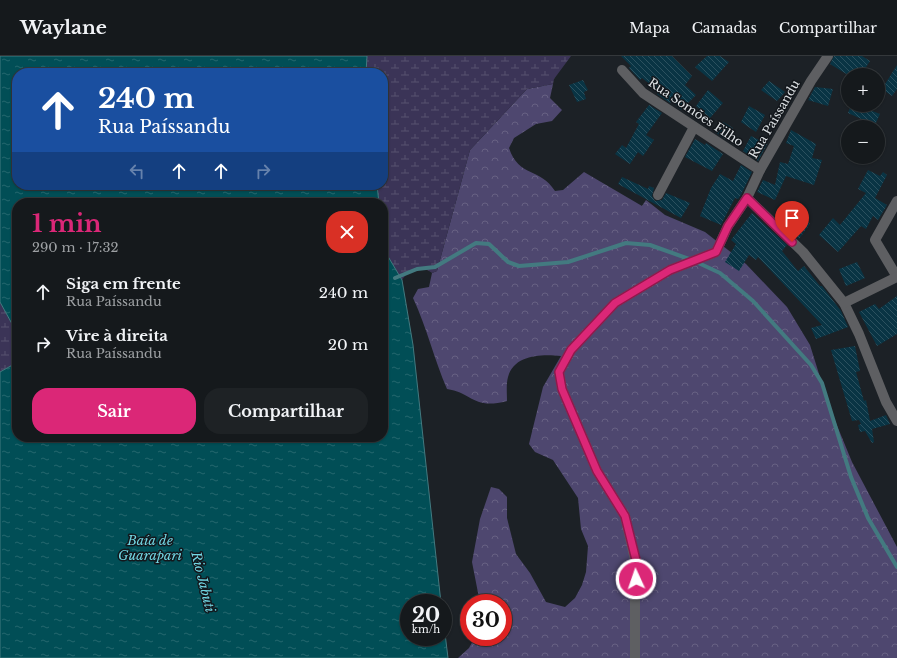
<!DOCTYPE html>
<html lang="pt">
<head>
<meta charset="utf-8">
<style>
	:root { --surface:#15191c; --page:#1e2225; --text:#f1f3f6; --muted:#9da0a3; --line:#34383b; --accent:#db2777 }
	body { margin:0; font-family:"Libre Baskerville",serif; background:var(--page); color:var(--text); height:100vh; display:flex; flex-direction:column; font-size:15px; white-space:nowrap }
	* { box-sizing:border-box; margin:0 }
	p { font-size:13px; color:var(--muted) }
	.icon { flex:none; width:22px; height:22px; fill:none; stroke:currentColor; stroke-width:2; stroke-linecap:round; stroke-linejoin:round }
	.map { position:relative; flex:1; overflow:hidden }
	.panel { position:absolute; left:12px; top:142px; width:376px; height:244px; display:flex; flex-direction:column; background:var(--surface); border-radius:16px; box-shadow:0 1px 3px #0004,0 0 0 1px var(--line) }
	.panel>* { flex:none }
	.top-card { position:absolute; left:12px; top:12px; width:376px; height:122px; border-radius:16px; box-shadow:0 1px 3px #0004,0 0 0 1px var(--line); background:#1a4fa0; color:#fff; overflow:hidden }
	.buttons { position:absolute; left:841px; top:12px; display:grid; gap:8px }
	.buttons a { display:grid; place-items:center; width:44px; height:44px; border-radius:50%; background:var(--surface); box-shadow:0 1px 3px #0004,0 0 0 1px var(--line); font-size:20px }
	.speed { position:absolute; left:400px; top:538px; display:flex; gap:8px; font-size:20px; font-weight:700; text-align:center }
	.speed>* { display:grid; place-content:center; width:52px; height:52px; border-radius:50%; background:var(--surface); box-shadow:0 1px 3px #0004,0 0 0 1px var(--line); line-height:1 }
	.speed small { font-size:10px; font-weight:400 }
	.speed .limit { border:6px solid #d22; background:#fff; color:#111 }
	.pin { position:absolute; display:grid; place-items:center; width:34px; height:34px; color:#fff; margin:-41px -17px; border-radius:50% 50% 50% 0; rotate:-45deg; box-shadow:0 0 4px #0007 }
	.pin .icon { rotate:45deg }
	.me { position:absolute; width:44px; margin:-22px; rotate:357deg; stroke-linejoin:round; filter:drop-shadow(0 0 3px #0008) }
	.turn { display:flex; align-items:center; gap:14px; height:84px; padding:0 20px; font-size:18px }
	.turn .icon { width:52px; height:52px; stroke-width:2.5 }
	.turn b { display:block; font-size:28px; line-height:34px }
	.lanes { display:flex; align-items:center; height:38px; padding:0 20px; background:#0003; justify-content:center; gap:20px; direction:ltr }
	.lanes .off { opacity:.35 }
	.round { display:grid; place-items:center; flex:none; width:42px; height:42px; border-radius:16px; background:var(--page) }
	.overview { display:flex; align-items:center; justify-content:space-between; height:68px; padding:0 20px }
	h1 { font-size:24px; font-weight:700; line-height:30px; color:var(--accent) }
	.button { display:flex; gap:8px; margin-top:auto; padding:8px 20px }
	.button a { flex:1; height:46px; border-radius:16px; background:var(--accent); color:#fff; font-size:16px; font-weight:700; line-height:46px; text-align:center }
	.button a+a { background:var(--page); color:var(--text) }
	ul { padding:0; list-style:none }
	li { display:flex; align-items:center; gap:12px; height:52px; padding:0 20px }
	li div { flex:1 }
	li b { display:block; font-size:15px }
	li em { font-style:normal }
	header { display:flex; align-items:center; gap:24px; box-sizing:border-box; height:56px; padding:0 20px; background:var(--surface); border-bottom:1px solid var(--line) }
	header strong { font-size:19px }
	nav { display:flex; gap:22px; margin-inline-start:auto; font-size:14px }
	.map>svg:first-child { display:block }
	.forest { fill:url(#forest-crowns) }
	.wetland { fill:url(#wetland-marsh) }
	.water { fill:url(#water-ripples); stroke:#437a80 }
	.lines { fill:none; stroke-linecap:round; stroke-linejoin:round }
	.stream { stroke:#437a80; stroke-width:4 }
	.building { fill:url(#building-back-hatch) }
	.minor { stroke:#5e5f62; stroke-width:10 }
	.route-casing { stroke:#8e194d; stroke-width:10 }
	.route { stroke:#db2777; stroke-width:7 }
	.labels { text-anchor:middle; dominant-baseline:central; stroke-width:3; stroke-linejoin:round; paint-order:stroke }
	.street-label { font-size:12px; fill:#dce0e3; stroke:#13171c }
	.water-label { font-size:13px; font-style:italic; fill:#72d7e4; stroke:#13171c }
</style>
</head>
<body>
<header>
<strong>Waylane</strong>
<nav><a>Mapa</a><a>Camadas</a><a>Compartilhar</a></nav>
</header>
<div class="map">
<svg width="897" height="602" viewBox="0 0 897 602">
	<defs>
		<pattern id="forest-crowns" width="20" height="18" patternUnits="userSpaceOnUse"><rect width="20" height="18" fill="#4e476f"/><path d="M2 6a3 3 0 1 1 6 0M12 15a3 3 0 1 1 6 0" fill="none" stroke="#676183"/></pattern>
		<pattern id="wetland-marsh" width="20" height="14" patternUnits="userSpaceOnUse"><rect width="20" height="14" fill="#3b3457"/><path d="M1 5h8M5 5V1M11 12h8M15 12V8" fill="none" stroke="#57516f"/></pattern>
		<pattern id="water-ripples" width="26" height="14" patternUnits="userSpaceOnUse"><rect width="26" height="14" fill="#014e56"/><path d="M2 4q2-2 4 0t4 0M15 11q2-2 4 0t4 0" fill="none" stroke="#25676e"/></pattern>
		<pattern id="building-back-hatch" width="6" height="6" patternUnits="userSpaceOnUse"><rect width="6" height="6" fill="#093444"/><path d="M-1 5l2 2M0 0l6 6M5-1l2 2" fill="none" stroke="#2c515f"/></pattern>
	</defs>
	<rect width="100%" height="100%" fill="#1c2126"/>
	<path class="forest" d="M553,28L550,42L562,54L552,65L536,68L514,82L509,92C519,122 540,111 555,135L563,134L584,116L642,150L646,144L665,159L705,176L746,208L787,251L810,289L829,350L852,406L897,491V602H458L469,592L475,581H503V547H480L472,506L480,463L491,431L499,433L507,441V462L516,498L530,517L546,546L565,551L575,542L582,529L586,516L588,490L581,473L578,442L553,404L535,396L529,388L543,331L561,300C543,298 514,298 508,321C506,328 507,338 507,345C473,354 473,337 447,333C434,303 427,272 413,242L418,233L429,231L432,217L437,215L470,94L527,33Z"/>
	<g class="wetland">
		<path d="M367,0H571L554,23L553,28L527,33L470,94L437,215L432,217C420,208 410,212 402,224L383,192V147H379L377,129H383V17H366Z"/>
		<path d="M0,246L17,277L16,307L0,316Z"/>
	</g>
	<g class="water">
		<path d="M0,0H367L366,17H17V129H377L379,147H17V277L0,246Z"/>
		<path d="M383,192L402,224L413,289L441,547H409V581H443V561L448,602H0V316L16,307L17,303V381H383Z"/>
	</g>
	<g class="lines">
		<path class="stream" d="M395,222L417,213L435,211L476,187L489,188L508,206L519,210L568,206L626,187L650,189L692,204L720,217L753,245L811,309L822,327L851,421L868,462L897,511"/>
	</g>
	<g class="building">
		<path d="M621,0H672L692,20L685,29L696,39L681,54L672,44L670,47L657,38L659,35L642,22L640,24L629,12L631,10Z"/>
		<path d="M707,0H720L729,6L712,25L695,11Z"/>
		<path d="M834,0H862L870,5L861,19H848L830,8Z"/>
		<path d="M897,9V33L892,40L882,33Z"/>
		<path d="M583,24L588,34L584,36L586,43L577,46L569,29Z"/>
		<path d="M769,25L785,36L777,45L761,34Z"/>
		<path d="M815,31L833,33L828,50L808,44Z"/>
		<path d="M708,34L723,47L710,62L696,50Z"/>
		<path d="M649,49L662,57L646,79L654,84L643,100L638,96L630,108L615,98L622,89L626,92L639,68L636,66Z"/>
		<path d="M851,49H869L867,53L880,58L875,69L848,57Z"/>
		<path d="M749,50L765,59L756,76L741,66Z"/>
		<path d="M723,66L733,72L725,83L715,76Z"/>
		<path d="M791,74L816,88L812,102L822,104L814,129L786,120L775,144L757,136L763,124L775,129L780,106L788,108L794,90L786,87Z"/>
		<path d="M751,80L767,88L758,105L743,95Z"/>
		<path d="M695,83L705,89L706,87L723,98L712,115L685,101Z"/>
		<path d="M741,109L752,116L741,139L738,143L735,142L721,169L700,160L711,132L720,118L733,125Z"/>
		<path d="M868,114L880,120L883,116L887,119L875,142L887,149L878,164L873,160L866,173L861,170L838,196L819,179L833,162L840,169L866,137L858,133Z"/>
		<path d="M622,121L648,133L649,130L654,132L652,140L655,145L662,144L666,137L690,147L681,162L618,128Z"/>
		<path d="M798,156L810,168L799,183L786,170Z"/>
		<path d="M752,157L787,189L782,195L798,215L804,210L820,230H822L841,255L848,271L816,283L811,272L822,269L758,201L756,204L749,199L739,215L725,206L736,188L731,184Z"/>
		<path d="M857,206L865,222L846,230L839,213Z"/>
		<path d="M897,240V278L877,290L859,256L875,248L879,253Z"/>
		<path d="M855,290L860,315L856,316L864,345L866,344L870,365L886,359L890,368L872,373L874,386L872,387L865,375L860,376L858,369L861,368L859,364L852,365L831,294Z"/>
	</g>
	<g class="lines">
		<g class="minor">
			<path d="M622,14L643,37L760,114"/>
			<path d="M658,139L694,71"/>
			<path d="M747,142L803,196L844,247L859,278L886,346L897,365"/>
			<path d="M897,221L875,184L897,145"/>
			<path d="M844,247L897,221"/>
			<path d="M635,602V504L625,460L597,415L562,333L559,316L571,294L615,247L670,214L716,196L728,170L747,142L760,114L811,25L828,0"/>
		</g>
	</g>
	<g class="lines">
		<g class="route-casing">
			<path id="route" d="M636,523V504L625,460L597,415L562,333L559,316L571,294L615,247L670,214L716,196L728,170L747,142L792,186"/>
		</g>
		<use href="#route" class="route"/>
	</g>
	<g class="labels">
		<g class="street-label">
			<text transform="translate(696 56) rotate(34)">Rua Somões Filho</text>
			<text transform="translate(774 63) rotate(-60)">Rua Paíssandu</text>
		</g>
		<g class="water-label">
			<text x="150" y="484">Baía de<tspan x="150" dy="15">Guarapari</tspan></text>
			<text transform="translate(203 526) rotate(76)">Rio Jabuti</text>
		</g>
	</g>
</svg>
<div class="buttons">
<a>+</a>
<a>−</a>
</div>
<div class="speed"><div>20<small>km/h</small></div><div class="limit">30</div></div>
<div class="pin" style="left:792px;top:186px;background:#d93025"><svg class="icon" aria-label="arrive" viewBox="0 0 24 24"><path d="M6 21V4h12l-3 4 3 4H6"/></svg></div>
<svg class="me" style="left:636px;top:523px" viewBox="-20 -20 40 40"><circle r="17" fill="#db2777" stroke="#fff" stroke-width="3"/><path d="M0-11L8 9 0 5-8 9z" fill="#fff"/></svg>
<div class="top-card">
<div class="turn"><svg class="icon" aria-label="ahead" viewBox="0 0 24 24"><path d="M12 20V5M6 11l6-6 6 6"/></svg><div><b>240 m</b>Rua Paíssandu</div></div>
<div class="lanes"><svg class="icon off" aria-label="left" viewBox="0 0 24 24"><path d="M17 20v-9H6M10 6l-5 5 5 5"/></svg><svg class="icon" aria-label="ahead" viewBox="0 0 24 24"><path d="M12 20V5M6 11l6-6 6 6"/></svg><svg class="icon" aria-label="ahead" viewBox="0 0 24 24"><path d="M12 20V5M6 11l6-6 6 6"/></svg><svg class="icon off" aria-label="right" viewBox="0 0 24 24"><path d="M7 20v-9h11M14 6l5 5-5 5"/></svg></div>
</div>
<section class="panel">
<div class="overview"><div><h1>1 min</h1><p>290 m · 17:32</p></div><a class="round" style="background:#d93025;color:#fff"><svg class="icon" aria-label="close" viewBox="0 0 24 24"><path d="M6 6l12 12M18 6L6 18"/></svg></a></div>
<ul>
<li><svg class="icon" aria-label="ahead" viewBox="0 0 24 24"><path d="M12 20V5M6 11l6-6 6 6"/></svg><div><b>Siga em frente</b><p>Rua Paíssandu</p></div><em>240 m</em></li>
<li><svg class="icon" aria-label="right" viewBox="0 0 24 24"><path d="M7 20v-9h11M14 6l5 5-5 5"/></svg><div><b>Vire à direita</b><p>Rua Paíssandu</p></div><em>20 m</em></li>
</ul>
<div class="button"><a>Sair</a><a>Compartilhar</a></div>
</section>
</div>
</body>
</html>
